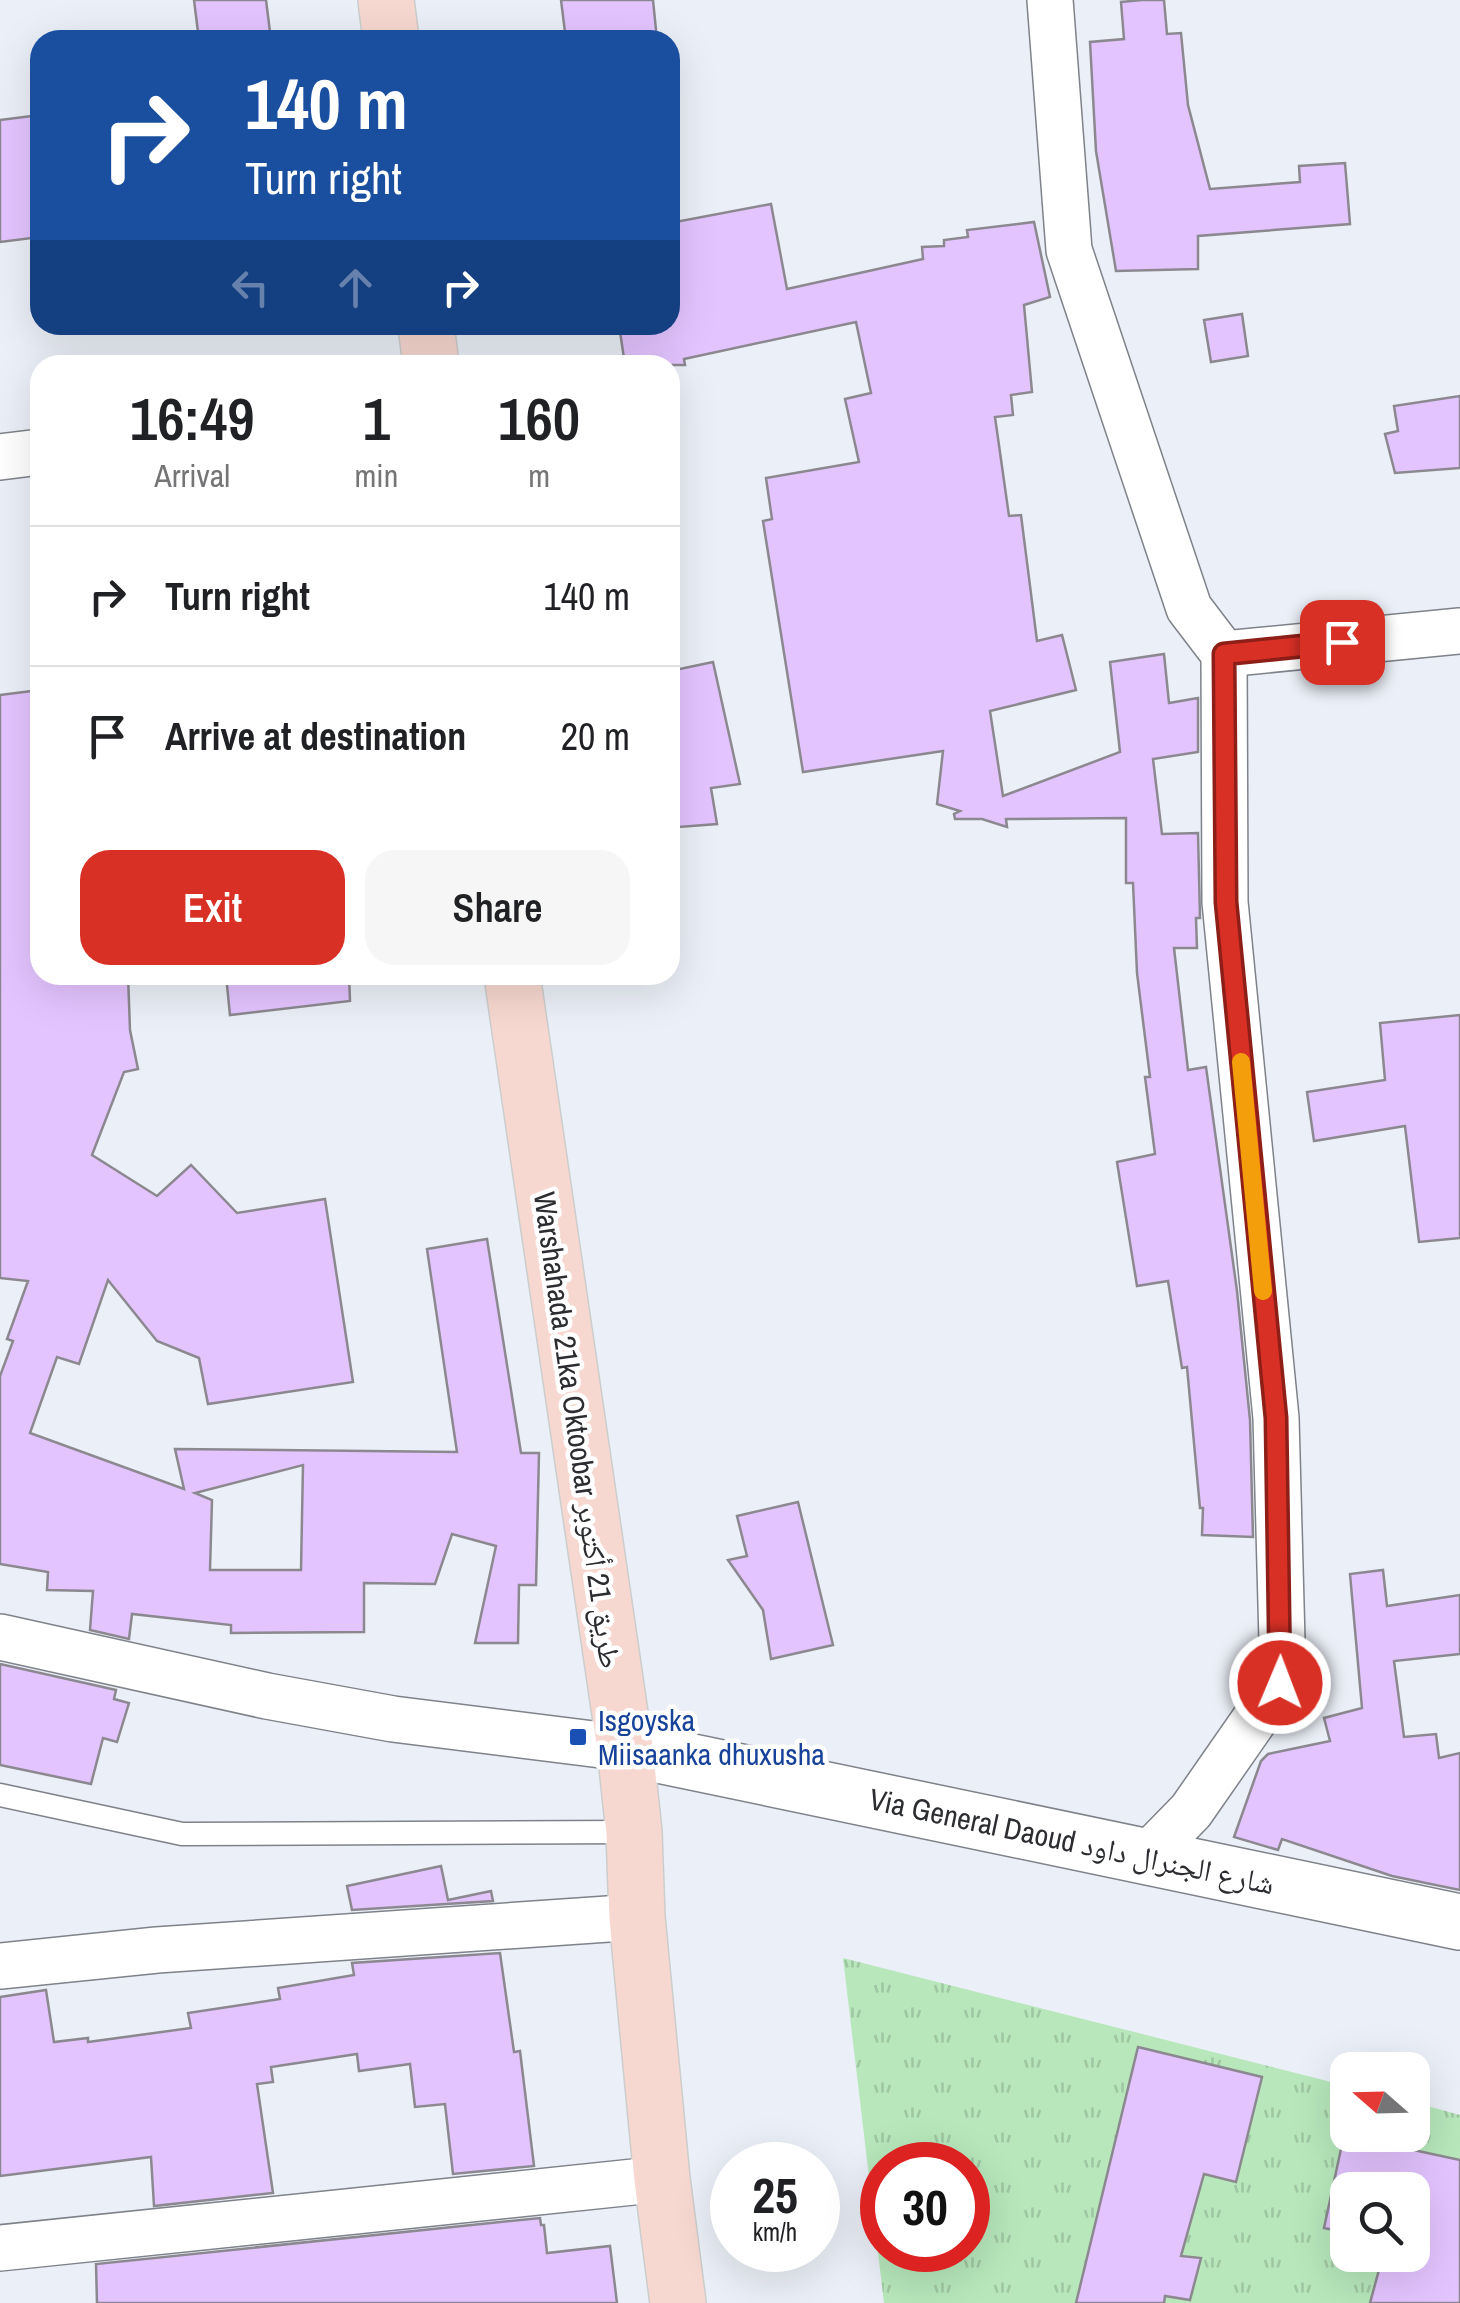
<!DOCTYPE html>
<html lang="en">
<head>
<meta charset="utf-8">
<style>
	:root { --surface:#fff; --page:#f6f6f6; --text:#202124; --muted:#757577; --line:#e0e0e0; --accent:#d93025 }
	body { margin:0; font-family:"Archivo Narrow","Noto Naskh Arabic",sans-serif; background:var(--page); color:var(--text); height:100vh; display:flex; flex-direction:column; font-size:38px; white-space:nowrap }
	* { box-sizing:border-box; margin:0 }
	p { font-size:32px; color:var(--muted) }
	.icon { flex:none; width:55px; height:55px; fill:none; stroke:currentColor; stroke-width:2; stroke-linecap:round; stroke-linejoin:round }
	.map { position:relative; flex:1; overflow:hidden }
	.details { position:absolute; left:30px; top:355px; width:650px; height:630px; display:flex; flex-direction:column; background:var(--surface); border-radius:30px; box-shadow:0 10px 40px #0002 }
	.details>* { flex:none }
	.hud { position:absolute; left:30px; top:30px; width:650px; height:305px; border-radius:30px; box-shadow:0 10px 40px #0002; background:#1a4fa0; color:#fff; overflow:hidden }
	.needle { width:65px; rotate:290deg }
	.buttons { position:absolute; left:1330px; top:2052px; display:grid; gap:20px }
	.buttons a { display:grid; place-items:center; width:100px; height:100px; border-radius:20px; background:var(--surface); box-shadow:0 10px 40px #0002; font-size:50px }
	.speed { position:absolute; left:710px; top:2142px; display:flex; gap:20px; font-size:50px; font-weight:700; text-align:center }
	.speed>* { display:grid; place-content:center; width:130px; height:130px; border-radius:50%; background:var(--surface); box-shadow:0 10px 40px #0002; line-height:1 }
	.speed small { font-size:25px; font-weight:400 }
	.speed .limit { border:15px solid #d22; background:#fff; color:#111 }
	.pin { position:absolute; display:grid; place-items:center; width:85px; height:85px; color:#fff; margin:-42px; border-radius:20px; box-shadow:0 5px 15px #0006 }
	.me { position:absolute; width:110px; margin:-55px; rotate:1deg; stroke-linejoin:round; filter:drop-shadow(0 0 8px #0008) }
	.turn { display:flex; align-items:center; gap:35px; height:210px; padding:0 50px; font-size:45px }
	.turn .icon { width:130px; height:130px; stroke-width:2.5 }
	.turn b { display:block; font-size:70px; line-height:85px }
	.lanes { display:flex; align-items:center; height:95px; padding:0 50px; background:#0003; justify-content:center; gap:50px; direction:ltr }
	.lanes .off { opacity:.35 }
	.eta { display:flex; justify-content:space-evenly; align-items:center; height:170px; text-align:center }
	.eta b { font-size:60px; font-weight:600; line-height:70px }
	.primary-button { display:flex; gap:20px; margin-top:auto; padding:20px 50px }
	.primary-button a { flex:1; height:115px; border-radius:30px; background:var(--accent); color:#fff; font-size:40px; font-weight:600; line-height:115px; text-align:center }
	.primary-button a+a { background:var(--page); color:var(--text) }
	ul { padding:0; list-style:none }
	li { display:flex; align-items:center; gap:30px; height:140px; padding:0 50px; border-top:2px solid var(--line) }
	li div { flex:1 }
	li b { display:block; font-size:38px }
	li em { font-style:normal }
	.map>svg:first-child { display:block }
	.grass { fill:url(#grass-tufts); fill-rule:evenodd }
	.building { fill:#e4c4ff; stroke:#8c8890; stroke-width:2.5; fill-rule:evenodd }
	.lines { fill:none; stroke-linecap:round; stroke-linejoin:round }
	.lane-casing { stroke:#7e8289; stroke-width:25 }
	.street-casing { stroke:#7e8289; stroke-width:48 }
	.secondary-casing { stroke:#7e8289; stroke-width:58 }
	.primary-casing { stroke:#cccdcd; stroke-width:58 }
	.lane { stroke:#fff; stroke-width:22 }
	.street { stroke:#fff; stroke-width:45 }
	.secondary { stroke:#fff; stroke-width:55 }
	.primary { stroke:#f7d8d0; stroke-width:55 }
	.route-casing { stroke:#8d1f18; stroke-width:25 }
	.route { stroke:#d93025; stroke-width:18 }
	.slow { stroke:#f59e0b; stroke-width:18 }
	.transit-dot { fill:#1a4fb4; stroke:#fff; stroke-width:4 }
	.labels { text-anchor:middle; dominant-baseline:central; stroke-width:9; stroke-linejoin:round; paint-order:stroke }
	.street-label { font-size:30px; fill:#2b2d30; stroke:#fff }
	.transit-label { font-size:30px; fill:#164399; stroke:#fff; text-anchor:start }
</style>
</head>
<body>
<div class="map">
<svg width="1460" height="2303" viewBox="0 0 1460 2303">
	<defs>
		<pattern id="grass-tufts" width="24" height="20" patternUnits="userSpaceOnUse" patternTransform="scale(2.5)"><rect width="24" height="20" fill="#b7e7bb"/><path d="M3 7l-1-3M5 7V3M7 7l1-3M15 17l-1-3M17 17v-4M19 17l1-3" fill="none" stroke="#9ec6a1"/></pattern>
	</defs>
	<rect width="100%" height="100%" fill="#ebeff7"/>
	<path class="grass" d="M843,1958L1347,2086L1348,2135H1412L1413,2102L1460,2115V2303H884ZM882,2165H968V2250H882ZM1348,2190H1412V2255H1348Z"/>
	<g class="building">
		<path d="M194,0H266L271,40H199Z"/>
		<path d="M561,0H653L657,40H566Z"/>
		<path d="M1142,0H1164L1167,34L1181,33L1188,105L1210,189L1300,182L1299,166L1345,163L1350,224L1198,236V269L1116,271L1096,151L1090,42L1124,39L1121,2Z"/>
		<path d="M40,115V237L0,242V120Z"/>
		<path d="M771,204L787,289L923,259L922,247L944,246V240L968,237L967,230L1034,222L1050,297L1024,305L1032,392L1011,395L1013,415L995,417L1009,516L1021,515L1037,641L1062,635L1076,690L990,711L1003,796L1120,752L1110,662L1164,654L1169,703L1198,698V752L1153,759L1162,834L1198,833L1200,918H1196L1197,948H1174L1188,1070L1206,1067L1237,1291L1250,1420L1253,1537L1202,1535L1203,1508H1200L1187,1367L1182,1368L1168,1281L1137,1286L1117,1162L1155,1154L1145,1077H1150L1137,973L1133,883H1126V818L1006,819L1007,827L982,819H955L954,814L960,811L937,804L943,751L803,772L763,521L772,519L766,478L859,462L845,399L871,393L856,322L684,359L685,365H625L619,325H670V223Z"/>
		<path d="M1242,314L1248,356L1211,362L1204,320Z"/>
		<path d="M1460,396V468L1395,473L1385,434L1398,431L1394,406Z"/>
		<path d="M713,662L740,784L711,788L717,824L679,827L670,772V671Z"/>
		<path d="M40,690V975H128L130,1030L138,1069L124,1072L92,1155L157,1196L191,1165L237,1213L325,1199L353,1382L208,1404L199,1358L157,1341L108,1280L79,1364L57,1357L30,1433L184,1489L175,1449L457,1452L427,1249L487,1239L521,1453H539L536,1585H519L518,1643H475L496,1546L452,1534L435,1584L364,1583V1632L231,1633V1625L132,1614L129,1639L90,1630L93,1591L47,1590L48,1572L0,1564V1376L13,1341L7,1339L28,1281L0,1278V695ZM303,1465L301,1570H210L212,1500L195,1493Z"/>
		<path d="M226,975H349L350,1001L230,1015Z"/>
		<path d="M1460,1015V1238L1419,1242L1405,1126L1314,1141L1307,1092L1385,1080L1380,1023Z"/>
		<path d="M798,1502L833,1645L771,1659L763,1610L728,1560L747,1556L737,1516Z"/>
		<path d="M1383,1570L1387,1606L1460,1595V1654L1394,1661L1404,1737L1436,1734L1439,1758L1460,1753V1890L1392,1876L1282,1839L1278,1850L1234,1837L1261,1761L1268,1754L1330,1741L1324,1718L1362,1708L1350,1574Z"/>
		<path d="M0,1664L116,1690L114,1699L129,1703L117,1742L103,1738L91,1784L0,1765Z"/>
		<path d="M441,1866L448,1900L491,1891L493,1901L352,1910L347,1886Z"/>
		<path d="M500,1953L514,2052L520,2051L534,2166L453,2174L445,2104L415,2107L410,2064L359,2071L357,2054L271,2067L273,2082L257,2084L273,2193L154,2206L151,2157L0,2176V1997L46,1990L54,2042L88,2038V2042L191,2028L188,2013L280,1999L278,1988L354,1975L352,1963Z"/>
		<path d="M1138,2047L1262,2077L1236,2182L1204,2174L1181,2256L1201,2258L1190,2300L1165,2296L1164,2303H1076Z"/>
		<path d="M1344,2135L1460,2160V2303H1370L1383,2255H1412V2190H1348V2233L1324,2228Z"/>
		<path d="M540,2218L541,2225H544L547,2253L610,2246L617,2303H97L96,2264Z"/>
	</g>
	<g class="lines">
		<g class="lane-casing">
			<path id="lane" d="M0,1795L182,1834L634,1832"/>
		</g>
		<g class="street-casing">
			<g id="street">
				<path d="M1050,0L1069,250L1189,608L1224,654L1225,902L1276,1418L1282,1641L1280,1683L1191,1811L1147,1856"/>
				<path d="M0,457L40,452"/>
				<path d="M1224,654L1460,631"/>
				<path d="M0,1637L267,1696L393,1719L625,1748"/>
				<path d="M0,1966L157,1950L637,1917"/>
				<path d="M0,2248L662,2179"/>
			</g>
		</g>
		<g class="secondary-casing">
			<path id="secondary" d="M625,1748L1460,1922"/>
		</g>
		<g class="primary-casing">
			<g id="primary">
				<path d="M386,0L391,40"/>
				<path d="M426,325L431,365"/>
				<path d="M512,975L625,1748L634,1832L637,1917L662,2179L678,2303"/>
			</g>
		</g>
		<use href="#lane" class="lane"/>
		<use href="#street" class="street"/>
		<use href="#secondary" class="secondary"/>
		<use href="#primary" class="primary"/>
	</g>
	<g class="lines">
		<g class="route-casing">
			<path id="route" d="M1280,1683L1276,1418L1226,902L1224,654L1342,642"/>
		</g>
		<use href="#route" class="route"/>
		<path class="slow" d="M1241,1062L1263,1291"/>
	</g>
	<rect class="transit-dot" x="568" y="1727" width="20" height="20" rx="5"/>
	<g class="labels">
		<g class="street-label">
			<text transform="translate(578 1430) rotate(82)">Warshahada 21ka Oktoobar طريق 21 أكتوبر</text>
			<text transform="translate(1072 1841) rotate(12)">Via General Daoud شارع الجنرال داود</text>
		</g>
		<g class="transit-label">
			<text x="598" y="1720">Isgoyska<tspan x="598" dy="34">Miisaanka dhuxusha</tspan></text>
		</g>
	</g>
</svg>
<div class="buttons">
<a><svg class="needle" viewBox="-14 -14 28 28"><path d="M0-13l5 13h-10z" fill="#e53935"/><path d="M0 13l5-13h-10z" fill="#757577"/></svg></a>
<a><svg class="icon" aria-label="search" viewBox="0 0 24 24"><circle cx="10" cy="10" r="6"/><path d="M15 15l6 6"/></svg></a>
</div>
<div class="speed"><div>25<small>km/h</small></div><div class="limit">30</div></div>
<div class="pin" style="left:1342px;top:642px;background:#d93025"><svg class="icon" aria-label="arrive" viewBox="0 0 24 24"><path d="M6 21V4h12l-3 4 3 4H6"/></svg></div>
<svg class="me" style="left:1280px;top:1683px" viewBox="-20 -20 40 40"><circle r="17" fill="#d93025" stroke="#fff" stroke-width="3"/><path d="M0-11L8 9 0 5-8 9z" fill="#fff"/></svg>
<div class="hud">
<div class="turn"><svg class="icon" aria-label="right" viewBox="0 0 24 24"><path d="M7 20v-9h11M14 6l5 5-5 5"/></svg><div><b>140 m</b>Turn right</div></div>
<div class="lanes"><svg class="icon off" aria-label="left" viewBox="0 0 24 24"><path d="M17 20v-9H6M10 6l-5 5 5 5"/></svg><svg class="icon off" aria-label="ahead" viewBox="0 0 24 24"><path d="M12 20V5M6 11l6-6 6 6"/></svg><svg class="icon" aria-label="right" viewBox="0 0 24 24"><path d="M7 20v-9h11M14 6l5 5-5 5"/></svg></div>
</div>
<section class="details">
<div class="eta">
<div><b>16:49</b><p>Arrival</p></div>
<div><b>1</b><p>min</p></div>
<div><b>160</b><p>m</p></div>
</div>
<ul>
<li><svg class="icon" aria-label="right" viewBox="0 0 24 24"><path d="M7 20v-9h11M14 6l5 5-5 5"/></svg><div><b>Turn right</b></div><em>140 m</em></li>
<li><svg class="icon" aria-label="arrive" viewBox="0 0 24 24"><path d="M6 21V4h12l-3 4 3 4H6"/></svg><div><b>Arrive at destination</b></div><em>20 m</em></li>
</ul>
<div class="primary-button"><a>Exit</a><a>Share</a></div>
</section>
</div>
</body>
</html>
